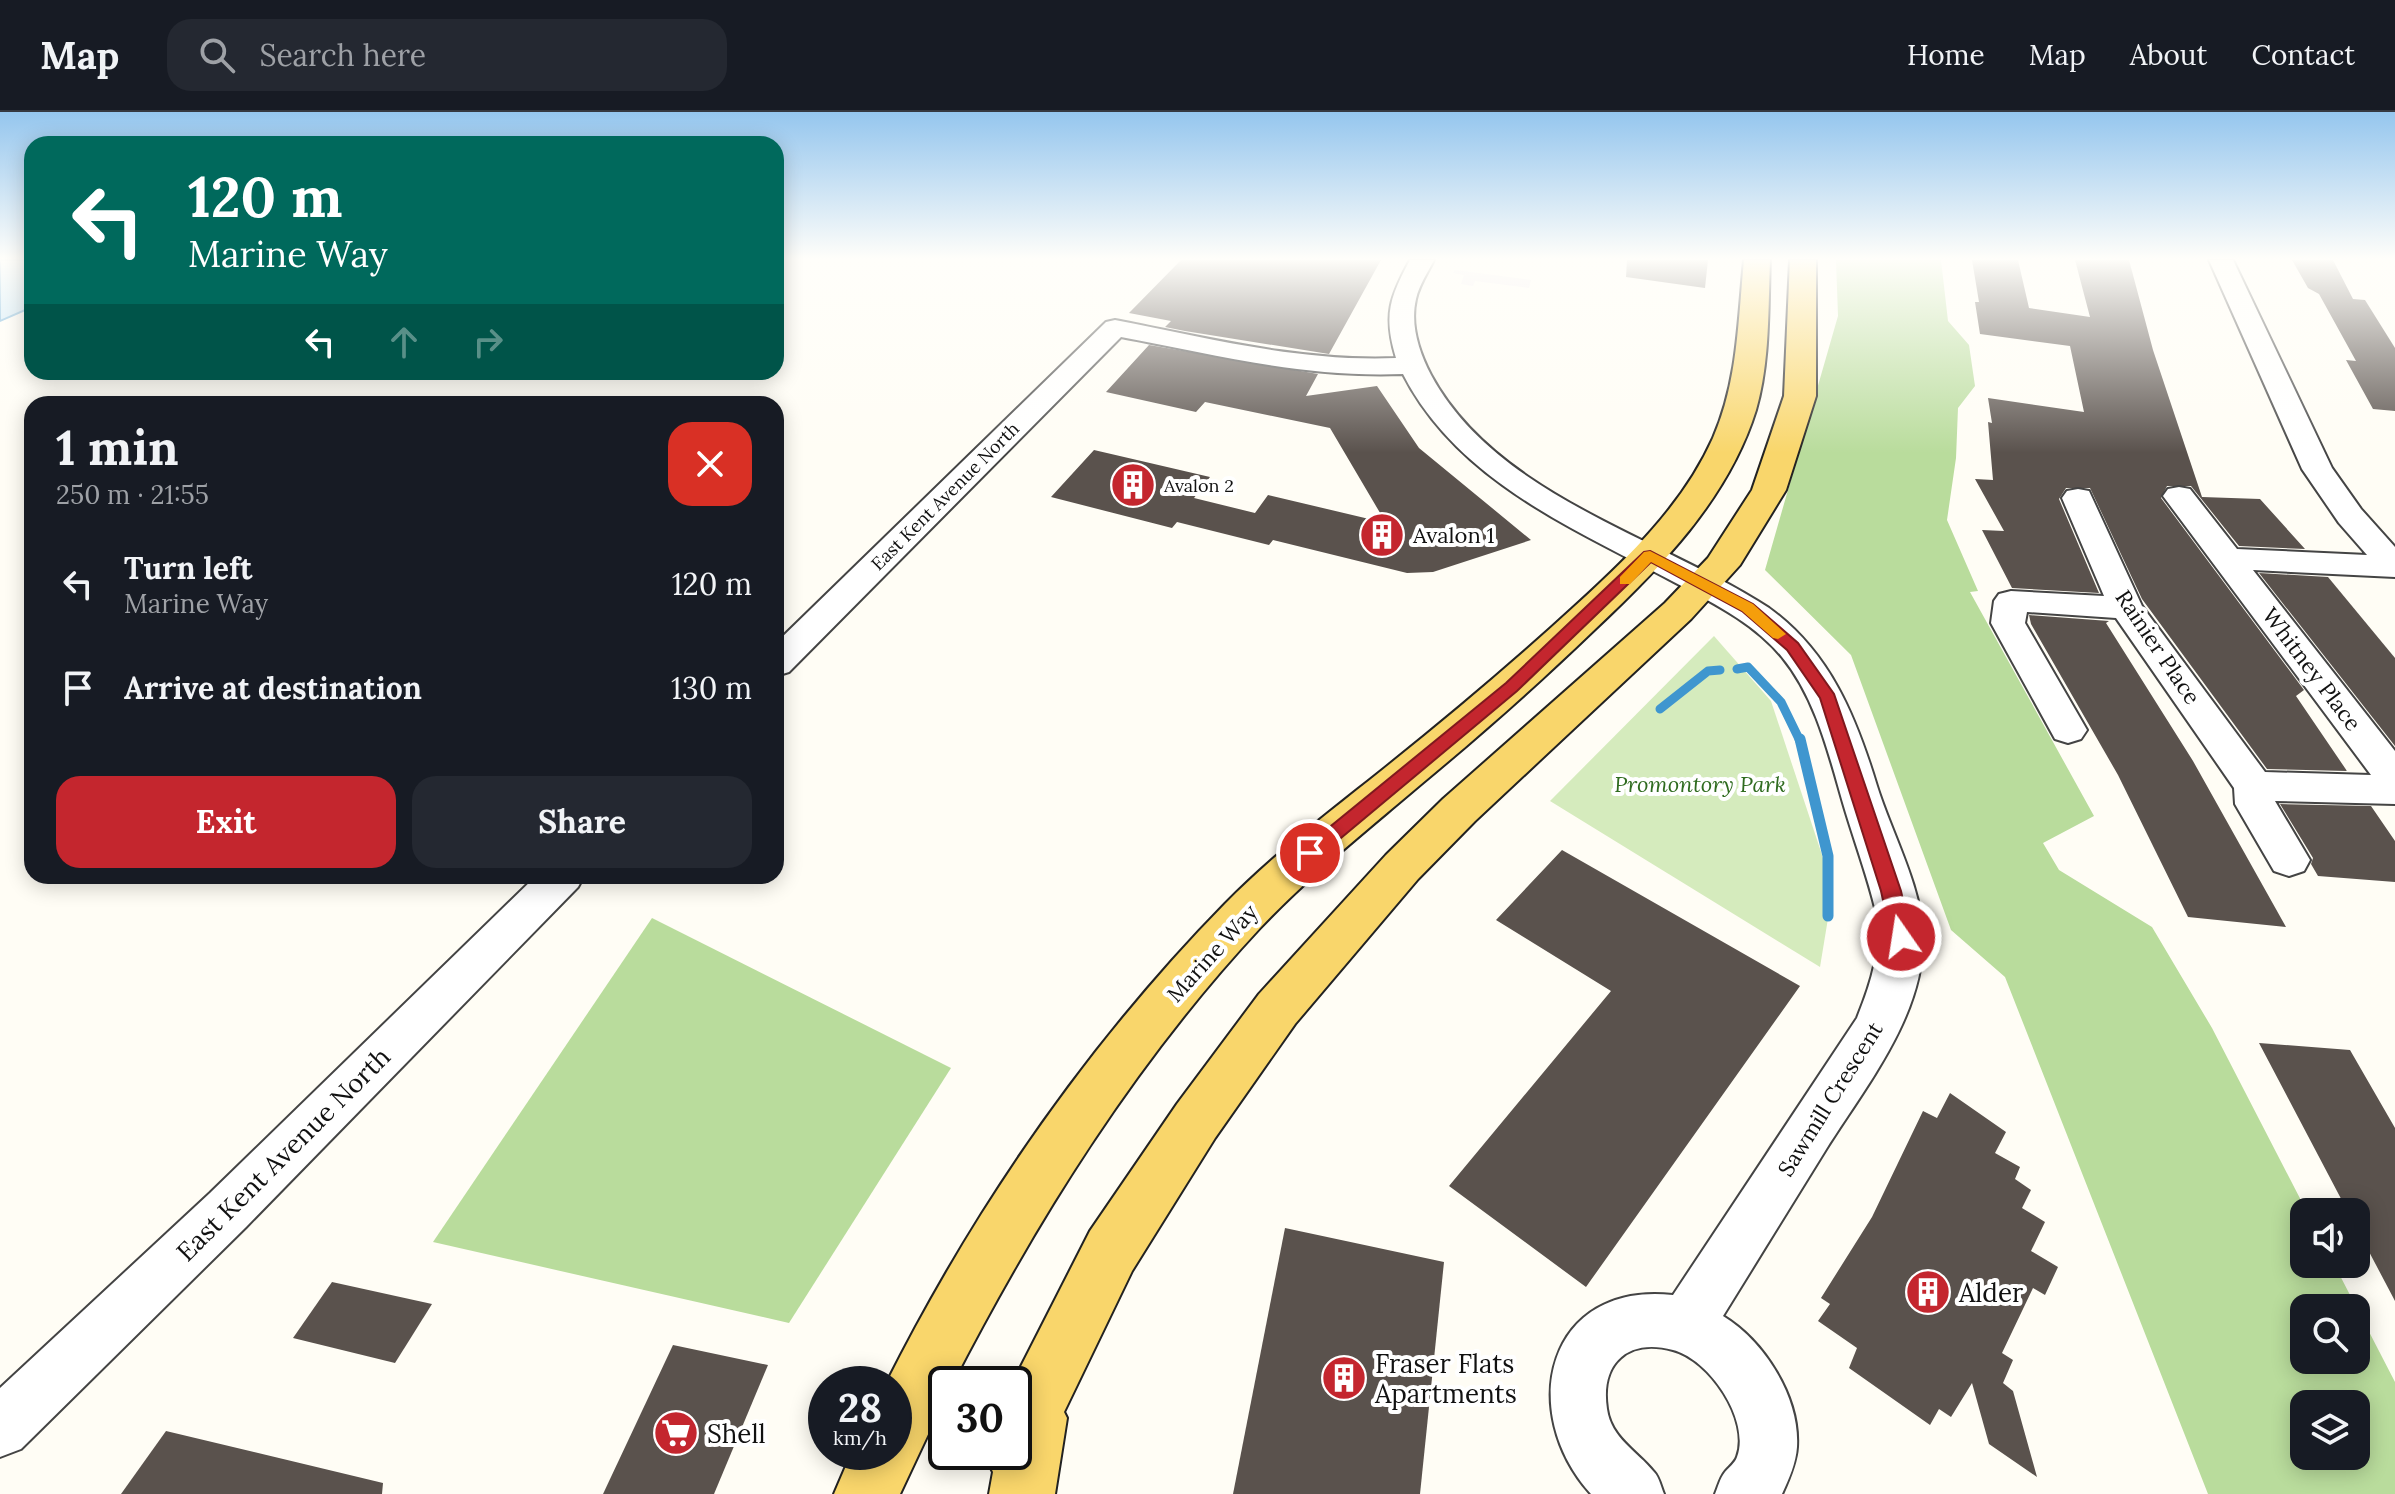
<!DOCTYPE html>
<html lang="en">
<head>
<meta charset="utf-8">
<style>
	:root { --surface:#171b24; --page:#242831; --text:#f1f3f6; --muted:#9ea1a6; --line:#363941; --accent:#c4262e }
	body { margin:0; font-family:Lora,serif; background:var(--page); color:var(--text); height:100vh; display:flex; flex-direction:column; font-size:30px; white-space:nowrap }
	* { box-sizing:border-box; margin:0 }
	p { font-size:26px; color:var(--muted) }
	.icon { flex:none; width:44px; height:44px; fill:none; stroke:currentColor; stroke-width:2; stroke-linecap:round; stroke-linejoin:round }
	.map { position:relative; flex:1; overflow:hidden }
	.panel { position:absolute; left:24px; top:284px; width:760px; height:488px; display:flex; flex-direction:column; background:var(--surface); border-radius:24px; box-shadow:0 4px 20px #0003 }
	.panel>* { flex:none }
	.hud { position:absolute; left:24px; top:24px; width:760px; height:244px; border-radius:24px; box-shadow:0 4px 20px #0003; background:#00695c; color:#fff; overflow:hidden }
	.fabs { position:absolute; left:2290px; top:1086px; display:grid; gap:16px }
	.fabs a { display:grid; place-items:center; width:80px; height:80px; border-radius:16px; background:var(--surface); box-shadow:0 4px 20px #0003; font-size:40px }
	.speed { position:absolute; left:808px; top:1254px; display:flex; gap:16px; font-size:40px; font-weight:700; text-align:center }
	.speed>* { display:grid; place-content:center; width:104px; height:104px; border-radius:50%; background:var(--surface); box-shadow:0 4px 20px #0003; line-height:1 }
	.speed small { font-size:20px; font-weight:400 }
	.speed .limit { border:4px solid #111; border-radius:12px; background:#fff; color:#111 }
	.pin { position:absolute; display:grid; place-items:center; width:68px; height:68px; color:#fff; margin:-34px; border:4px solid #fff; border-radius:50%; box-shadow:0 2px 8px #0007 }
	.me { position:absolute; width:88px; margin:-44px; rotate:347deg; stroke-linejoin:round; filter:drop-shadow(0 0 6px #0008) }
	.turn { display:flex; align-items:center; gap:28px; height:168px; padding:0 32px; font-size:36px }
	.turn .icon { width:104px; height:104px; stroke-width:2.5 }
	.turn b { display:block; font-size:56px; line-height:68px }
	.lanes { display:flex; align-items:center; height:76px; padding:0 32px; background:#0003; justify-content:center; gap:40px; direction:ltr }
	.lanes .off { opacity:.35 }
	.round { display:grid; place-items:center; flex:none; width:84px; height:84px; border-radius:24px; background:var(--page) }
	.overview { display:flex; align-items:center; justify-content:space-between; height:136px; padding:0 32px }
	h1 { font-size:48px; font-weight:700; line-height:60px }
	.action { display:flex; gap:16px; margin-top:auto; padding:16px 32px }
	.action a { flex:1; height:92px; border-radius:24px; background:var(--accent); color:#fff; font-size:32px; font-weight:700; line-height:92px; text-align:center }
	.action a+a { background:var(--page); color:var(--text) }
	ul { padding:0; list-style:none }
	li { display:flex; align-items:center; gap:24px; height:104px; padding:0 32px }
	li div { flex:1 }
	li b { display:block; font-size:30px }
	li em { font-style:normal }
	header { display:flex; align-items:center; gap:48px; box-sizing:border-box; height:112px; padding:0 40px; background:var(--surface); border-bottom:2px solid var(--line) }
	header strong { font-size:38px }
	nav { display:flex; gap:44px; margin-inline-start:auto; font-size:28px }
	.search { width:560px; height:72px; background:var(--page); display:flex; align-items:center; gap:20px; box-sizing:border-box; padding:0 28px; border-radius:24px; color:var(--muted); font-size:30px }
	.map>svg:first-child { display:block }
	.industrial { fill:#eee6ef }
	.green { fill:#d5ebbd }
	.forest { fill:#b9dc9c; fill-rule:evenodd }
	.water { fill:#b9e0f7; stroke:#3f96cf; stroke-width:2 }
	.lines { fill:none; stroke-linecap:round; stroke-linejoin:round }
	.stream-far1 { stroke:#3f96cf; stroke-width:9 }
	.stream { stroke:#3f96cf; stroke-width:11 }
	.building { fill:#5a524d }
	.minor-casing { stroke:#444; stroke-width:4 }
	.major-casing { stroke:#222; stroke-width:4 }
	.minor { fill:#fff; fill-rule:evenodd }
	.major { fill:#f9d66b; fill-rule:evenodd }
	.route { fill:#c4262e; stroke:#7f191e; stroke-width:2 }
	.slow { fill:#f59e0b }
	.labels { text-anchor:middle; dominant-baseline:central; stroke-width:8; stroke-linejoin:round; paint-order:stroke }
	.far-poi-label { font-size:18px; fill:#111; stroke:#fff; text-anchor:start }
	.far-street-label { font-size:18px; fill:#111; stroke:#fff }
	.poi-label { font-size:22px; fill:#111; stroke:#fff; text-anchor:start }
	.street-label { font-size:22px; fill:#111; stroke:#fff }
	.park-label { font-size:22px; font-style:italic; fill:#2f6b1f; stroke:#fff }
	.near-street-label { font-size:26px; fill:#111; stroke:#fff }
	.near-poi-label { font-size:26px; fill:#111; stroke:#fff; text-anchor:start }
</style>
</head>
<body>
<header>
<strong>Map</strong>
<div class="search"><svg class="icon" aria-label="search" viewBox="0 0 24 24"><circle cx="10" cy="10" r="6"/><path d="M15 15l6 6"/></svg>Search here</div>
<nav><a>Home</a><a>Map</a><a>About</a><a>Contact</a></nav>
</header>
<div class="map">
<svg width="2395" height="1382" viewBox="0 0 2395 1382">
	<rect width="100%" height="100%" fill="#fffdf5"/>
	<path class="industrial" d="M1455,158L1531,168L1529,176L1475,169L1473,174L1461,172L1464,163L1453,161Z"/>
	<path class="green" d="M1714,524L1771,589L1833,776L1820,855L1550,689Z"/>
	<g class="forest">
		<path d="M1836,148H1941L1948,209L1969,233L1975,274L1958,296L1956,346L1947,408L1978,479L1970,480L2094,704L2043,731L2059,758L2152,815L2212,916L2307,1100H2304V1152H2334L2395,1270V1382H2208L2005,865L1951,818L1851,543L1765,458L1838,204ZM2304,1196H2356V1248H2304ZM2304,1292H2356V1344H2304Z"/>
		<path d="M652,806L951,956L789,1211L433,1130Z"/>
	</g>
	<path class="water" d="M0,148H32V195L0,209Z"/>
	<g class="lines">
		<g class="stream-far1">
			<path d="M1737,557L1748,555L1781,590L1800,629"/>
			<path d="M1660,597L1708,559L1720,558"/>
		</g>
		<path class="stream" d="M1800,627L1828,744V804"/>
	</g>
	<g class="building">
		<path d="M1181,148H1381L1329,242L1185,219L1165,215L1171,209L1129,201Z"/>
		<path d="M1627,148H1708L1705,176L1626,165Z"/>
		<path d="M1972,148H2018L2029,196L2090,205L2075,148H2129L2153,238L2202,385L2260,387L2305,437L2239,434L2191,374H2167L2161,386L2304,578L2296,584L2347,659L2267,657L2142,487L2090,376H2066L2059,387L2099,481L2012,476L1982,418L2004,419L1975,367L1993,368L1988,310L1992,311L1988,286L2084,300L2070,234L1980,222L1975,190H1979Z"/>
		<path d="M2292,148H2333L2353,187L2365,188L2395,236V299L2373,297L2346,248L2356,249L2319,182L2308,176Z"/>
		<path d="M1149,233L1318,262L1306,284L1377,274L1419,336L1531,428L1433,460L1407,461L1273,428L1269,433L1177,410L1172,416L1051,385L1094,338L1210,365L1194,386L1255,401L1268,383L1386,411L1330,316L1205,290L1196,300L1106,280Z"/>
		<path d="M2259,461L2328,465L2395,546V634Z"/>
		<path d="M2029,503L2109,509L2106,511L2193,649L2286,815L2188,805L2118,663L2031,512Z"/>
		<path d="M2280,692L2371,694L2395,729V770L2318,764L2311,752L2313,746Z"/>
		<path d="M1562,738L1800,874L1586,1175L1449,1074L1611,879L1496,808Z"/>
		<path d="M2259,931L2350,938L2395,1016V1189L2356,1115V1100H2348Z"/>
		<path d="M1950,981L2006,1020L1995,1041L2020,1055L2015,1067L2031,1078L2022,1096L2045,1110L2031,1139L2058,1155L2045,1183L2033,1176L2002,1241L2013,1248L2003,1271L2013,1279L2037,1365L1989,1332L1972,1271L1951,1305L1939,1297L1930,1313L1849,1256L1857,1236L1818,1209L1830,1192L1821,1186L1872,1105L1923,999L1937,1006Z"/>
		<path d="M1285,1116L1444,1150L1420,1382H1233Z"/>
		<path d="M332,1170L432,1192L395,1251L293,1226Z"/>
		<path d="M673,1233L768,1253L714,1382H603Z"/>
		<path d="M166,1319L383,1371L382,1382H121Z"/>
	</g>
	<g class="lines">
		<g class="minor-casing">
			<g id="minor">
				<path d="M1410,148H1434C1428,160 1419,173 1416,187C1410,213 1419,240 1431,263C1496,384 1660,425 1769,496C1830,540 1856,605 1877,674C1892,722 1922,775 1923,825C1924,904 1865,975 1825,1039C1791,1094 1757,1149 1723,1204C1764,1229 1800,1285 1797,1335C1796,1351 1789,1367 1782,1382H1715C1718,1375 1720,1366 1725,1360C1729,1355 1735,1351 1737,1345C1751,1308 1709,1247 1673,1238C1628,1226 1600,1251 1607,1297C1611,1326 1637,1339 1654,1360C1659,1365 1661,1375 1664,1382H1591C1516,1299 1547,1169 1673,1183L1857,906C1871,871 1882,838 1876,800C1868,766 1856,734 1846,701C1830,648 1818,589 1782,545C1753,510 1711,490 1672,469C1572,416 1457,368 1403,262C1304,266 1217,243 1121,225L789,560L776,564V531L1106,210L1115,208C1208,226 1301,250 1396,246C1383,203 1390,185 1410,148Z"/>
				<path d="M2209,148H2233L2332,356L2361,397L2395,435V465L2253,458L2395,639V692L2275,689L2310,748L2304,759L2289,764L2274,759L2235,692L2234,676L2116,506L2027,500L2025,511L2087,618L2081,627L2068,631L2055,627L1991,511L1994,489L1999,482L2011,479L2104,484L2062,386L2067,379L2078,377L2089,379L2142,494L2265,660L2371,663L2163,384L2168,377L2179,375L2190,377L2237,437L2367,443L2339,411L2302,357Z"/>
				<path d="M536,764H584L578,775L246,1115L21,1337L0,1345V1276L210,1081Z"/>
			</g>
		</g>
		<g class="major-casing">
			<g id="major">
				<path d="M1744,148H1770C1768,197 1770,250 1756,298C1728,388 1659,457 1592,520C1537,573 1479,624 1420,673C1366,719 1309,764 1260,816C1134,951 1036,1109 952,1272H946V1284L900,1382H834L852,1340H894V1272H886C974,1097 1088,932 1225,792C1275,741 1331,699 1386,655C1451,603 1514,550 1575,494C1628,446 1683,393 1713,326C1738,269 1738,209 1744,148Z"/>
				<path d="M1790,148H1816V284L1786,378L1740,453L1691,507L1475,709L1418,767L1295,912L1215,1026L1132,1159L1064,1300L1067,1306L1055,1382H989L993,1360L983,1340H1014L1012,1272L1090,1119L1177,992L1259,882L1386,743L1443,687L1665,491L1708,446L1752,378L1784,284Z"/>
			</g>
		</g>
		<use href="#minor" class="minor"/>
		<use href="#major" class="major"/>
	</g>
	<linearGradient id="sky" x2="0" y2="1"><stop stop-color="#95c6ee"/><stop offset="0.43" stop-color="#fffefa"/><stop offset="1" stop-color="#fffefa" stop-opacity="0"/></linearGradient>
	<rect width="2395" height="341" fill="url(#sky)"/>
	<path class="route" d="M1650,439L1753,492L1798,531L1834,582L1901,779L1911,825L1908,830H1894L1891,825L1881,779L1820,586L1787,538L1742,499L1651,450L1517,579L1317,746H1304L1301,741L1304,736L1506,571L1644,440Z"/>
	<path class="slow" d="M1650,439L1753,492L1786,522L1778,527L1773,526L1742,499L1651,450L1630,472H1620V465L1644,440Z"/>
	<defs>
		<g id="building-disc" transform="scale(2.3)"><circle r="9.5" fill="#c4262e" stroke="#fff"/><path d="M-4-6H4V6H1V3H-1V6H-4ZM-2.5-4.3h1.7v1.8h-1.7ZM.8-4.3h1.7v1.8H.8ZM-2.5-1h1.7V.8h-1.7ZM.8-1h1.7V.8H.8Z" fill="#fff"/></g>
		<g id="supermarket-disc" transform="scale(2.3)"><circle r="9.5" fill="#c4262e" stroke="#fff"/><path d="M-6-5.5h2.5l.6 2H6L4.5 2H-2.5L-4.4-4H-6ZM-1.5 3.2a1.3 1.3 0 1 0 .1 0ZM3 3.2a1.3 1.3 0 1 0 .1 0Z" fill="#fff"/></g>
	</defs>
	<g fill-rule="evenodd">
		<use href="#building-disc" x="1133" y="373"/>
		<use href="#building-disc" x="1382" y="423"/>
		<use href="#building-disc" x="1928" y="1180"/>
		<use href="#building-disc" x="1344" y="1266"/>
		<use href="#supermarket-disc" x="676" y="1321"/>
	</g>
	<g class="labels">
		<g class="far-poi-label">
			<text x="1164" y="373">Avalon 2</text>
		</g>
		<g class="far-street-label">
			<text transform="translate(945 384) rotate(-45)">East Kent Avenue North</text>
		</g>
		<g class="poi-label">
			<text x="1413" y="423">Avalon 1</text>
		</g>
		<g class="street-label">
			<text transform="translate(2158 535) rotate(56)">Rainier Place</text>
			<text transform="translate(2312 557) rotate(53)">Whitney Place</text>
			<text transform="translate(1212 841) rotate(-48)">Marine Way</text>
			<text transform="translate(1830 987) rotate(-58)">Sawmill Crescent</text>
		</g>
		<g class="park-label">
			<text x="1700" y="672">Promontory Park</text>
		</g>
		<g class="near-street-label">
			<text transform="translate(283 1042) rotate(-45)">East Kent Avenue North</text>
		</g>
		<g class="near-poi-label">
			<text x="1959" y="1180">Alder</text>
			<text x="1375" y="1251">Fraser Flats<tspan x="1375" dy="30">Apartments</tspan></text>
			<text x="707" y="1321">Shell</text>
		</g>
	</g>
</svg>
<div class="fabs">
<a><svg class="icon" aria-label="sound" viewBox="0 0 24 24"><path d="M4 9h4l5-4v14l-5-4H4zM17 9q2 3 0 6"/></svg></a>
<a><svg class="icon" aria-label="search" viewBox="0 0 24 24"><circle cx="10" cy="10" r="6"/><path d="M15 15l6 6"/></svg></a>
<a><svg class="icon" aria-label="layers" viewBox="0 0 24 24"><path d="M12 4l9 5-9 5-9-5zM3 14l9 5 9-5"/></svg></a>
</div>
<div class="speed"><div>28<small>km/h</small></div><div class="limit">30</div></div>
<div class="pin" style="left:1310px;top:741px;background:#d93025"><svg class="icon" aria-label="arrive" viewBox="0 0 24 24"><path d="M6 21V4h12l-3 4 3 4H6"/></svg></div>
<svg class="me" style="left:1901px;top:825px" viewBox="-20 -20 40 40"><circle r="17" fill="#c4262e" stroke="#fff" stroke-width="3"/><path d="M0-11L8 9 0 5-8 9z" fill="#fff"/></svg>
<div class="hud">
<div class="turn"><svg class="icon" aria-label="left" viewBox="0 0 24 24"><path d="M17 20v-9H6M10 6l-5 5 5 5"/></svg><div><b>120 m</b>Marine Way</div></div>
<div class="lanes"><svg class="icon" aria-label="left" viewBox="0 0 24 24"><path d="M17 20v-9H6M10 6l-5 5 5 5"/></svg><svg class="icon off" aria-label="ahead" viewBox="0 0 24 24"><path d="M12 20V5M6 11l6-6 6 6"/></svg><svg class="icon off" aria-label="right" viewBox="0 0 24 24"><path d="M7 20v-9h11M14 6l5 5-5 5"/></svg></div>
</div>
<section class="panel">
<div class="overview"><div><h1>1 min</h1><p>250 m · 21:55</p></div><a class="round" style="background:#d93025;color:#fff"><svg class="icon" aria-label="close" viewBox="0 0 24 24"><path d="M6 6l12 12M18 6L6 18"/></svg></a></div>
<ul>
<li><svg class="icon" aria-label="left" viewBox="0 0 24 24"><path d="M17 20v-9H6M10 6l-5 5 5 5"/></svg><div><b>Turn left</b><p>Marine Way</p></div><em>120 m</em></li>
<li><svg class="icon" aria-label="arrive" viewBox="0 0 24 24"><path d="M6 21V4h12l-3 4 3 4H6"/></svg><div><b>Arrive at destination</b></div><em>130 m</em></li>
</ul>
<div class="action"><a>Exit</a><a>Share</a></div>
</section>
</div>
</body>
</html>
